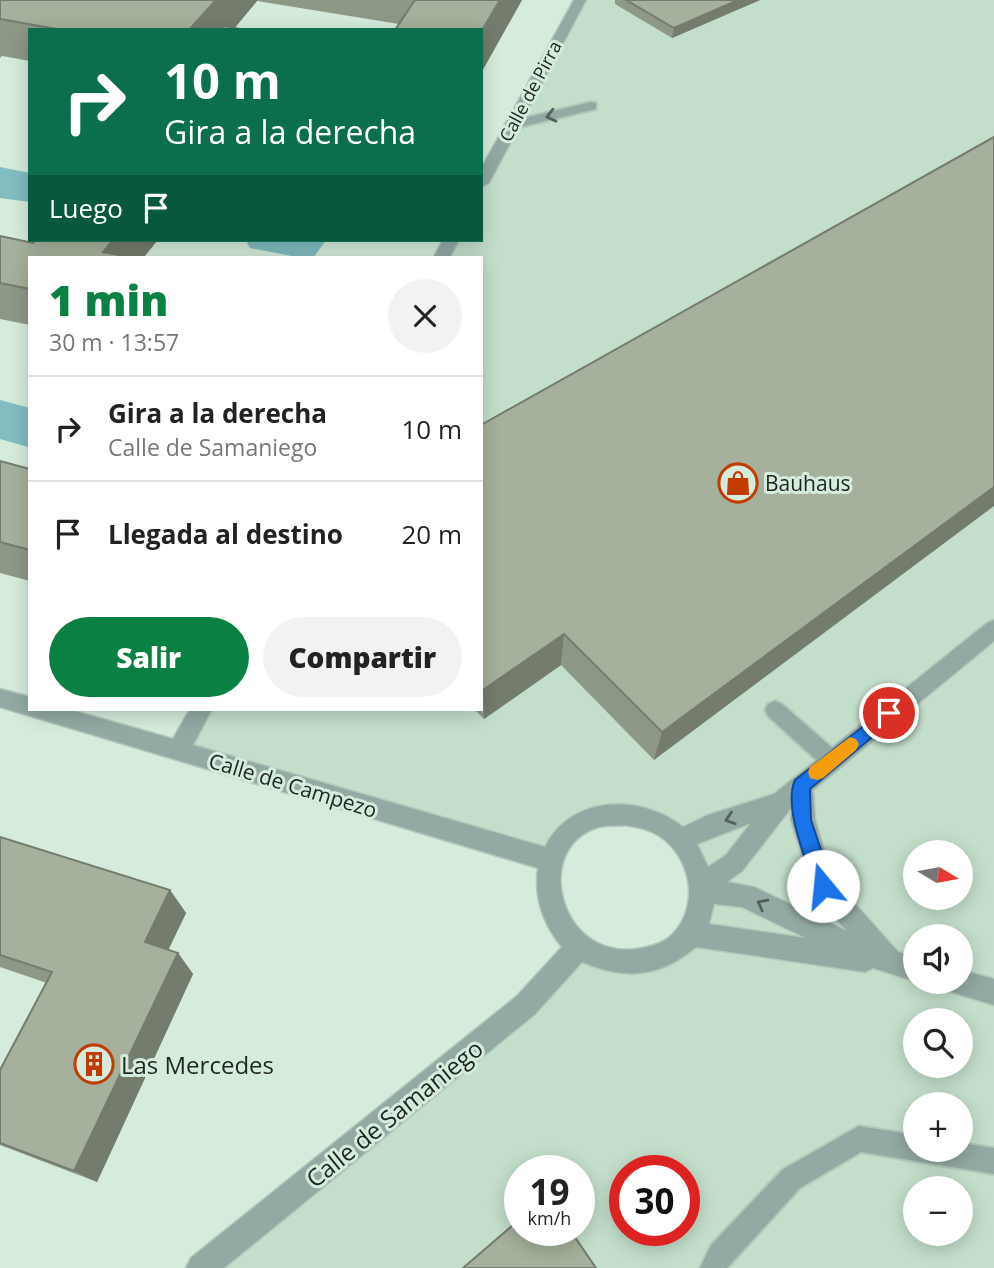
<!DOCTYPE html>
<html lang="es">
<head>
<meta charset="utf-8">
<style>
	:root { --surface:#fff; --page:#f2f2f2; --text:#222; --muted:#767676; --line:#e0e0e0; --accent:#0b8043 }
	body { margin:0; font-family:"Open Sans",sans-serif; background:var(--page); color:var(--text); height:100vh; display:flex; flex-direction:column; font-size:26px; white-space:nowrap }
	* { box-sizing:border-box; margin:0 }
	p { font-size:23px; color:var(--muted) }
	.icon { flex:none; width:38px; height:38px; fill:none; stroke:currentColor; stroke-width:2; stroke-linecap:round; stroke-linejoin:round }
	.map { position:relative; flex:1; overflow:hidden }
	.sheet { position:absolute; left:28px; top:256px; width:455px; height:455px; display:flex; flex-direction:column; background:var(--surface); border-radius:0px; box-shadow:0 4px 18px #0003 }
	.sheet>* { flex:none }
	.banner { position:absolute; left:28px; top:28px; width:455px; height:214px; border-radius:0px; box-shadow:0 4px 18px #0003; background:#0b6e4f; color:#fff; overflow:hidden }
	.needle { width:46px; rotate:100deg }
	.fabs { position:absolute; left:903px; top:840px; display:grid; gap:14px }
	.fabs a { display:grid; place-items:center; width:70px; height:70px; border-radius:50%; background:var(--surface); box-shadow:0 4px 18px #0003; font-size:35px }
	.speed { position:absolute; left:504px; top:1155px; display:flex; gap:14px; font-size:35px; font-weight:700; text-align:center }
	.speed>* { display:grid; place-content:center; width:91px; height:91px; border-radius:50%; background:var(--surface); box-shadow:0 4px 18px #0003; line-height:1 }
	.speed small { font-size:18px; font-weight:400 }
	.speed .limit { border:10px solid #d22; background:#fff; color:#111 }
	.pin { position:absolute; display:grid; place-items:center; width:60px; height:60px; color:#fff; margin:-30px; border:4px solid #fff; border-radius:50%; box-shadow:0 2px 7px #0007 }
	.me { position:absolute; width:77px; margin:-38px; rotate:343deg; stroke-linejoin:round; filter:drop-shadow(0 0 5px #0008) }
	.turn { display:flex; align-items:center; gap:24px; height:147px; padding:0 21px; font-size:32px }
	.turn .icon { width:91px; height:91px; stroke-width:2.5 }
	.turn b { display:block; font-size:49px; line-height:60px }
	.then { display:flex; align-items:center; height:66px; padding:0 21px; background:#0003; gap:14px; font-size:26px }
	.round { display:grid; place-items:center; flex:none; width:74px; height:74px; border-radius:37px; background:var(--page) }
	.headline { display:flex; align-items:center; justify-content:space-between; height:119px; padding:0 21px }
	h1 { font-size:42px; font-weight:800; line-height:52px; color:var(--accent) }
	.cta { display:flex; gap:14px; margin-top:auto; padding:14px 21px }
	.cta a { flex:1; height:80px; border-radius:42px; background:var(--accent); color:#fff; font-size:28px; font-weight:800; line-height:80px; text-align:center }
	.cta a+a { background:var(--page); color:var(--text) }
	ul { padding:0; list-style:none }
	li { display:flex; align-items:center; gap:21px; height:105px; padding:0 21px; border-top:2px solid var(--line) }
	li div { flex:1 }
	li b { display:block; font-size:26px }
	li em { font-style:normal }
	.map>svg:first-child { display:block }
	.built { fill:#c3dfcb; fill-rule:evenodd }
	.water { fill:#82bdc1 }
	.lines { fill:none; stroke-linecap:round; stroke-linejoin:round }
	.service-casing { stroke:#b4c8ba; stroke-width:4 }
	.minor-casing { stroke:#b4c8ba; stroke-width:3 }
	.service { fill:#93aaa4; fill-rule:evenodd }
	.minor { fill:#93aaa4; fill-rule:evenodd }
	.wall { fill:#8e9886 }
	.shaded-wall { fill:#747c6d }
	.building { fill:#a5b19c; stroke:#747c6d; stroke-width:2 }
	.oneway { stroke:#53615b }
	.route { fill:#1a73e8; stroke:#114b97; stroke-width:2 }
	.slow { fill:#f59e0b }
	.labels { text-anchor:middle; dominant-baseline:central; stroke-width:6; stroke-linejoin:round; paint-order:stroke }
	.far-street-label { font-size:18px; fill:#1e2620; stroke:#d5ecdc }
	.poi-label { font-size:21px; fill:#1e2620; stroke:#d5ecdc; text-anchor:start }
	.street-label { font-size:21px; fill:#1e2620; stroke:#d5ecdc }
	.near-poi-label { font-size:24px; fill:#1e2620; stroke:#d5ecdc; text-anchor:start }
	.near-street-label { font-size:24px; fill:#1e2620; stroke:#d5ecdc }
</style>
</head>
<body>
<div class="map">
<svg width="994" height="1268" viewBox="0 0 994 1268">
	<rect width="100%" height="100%" fill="#d5ecdc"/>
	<path class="built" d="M580,0H994V1268H201L579,947L614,963L675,949L703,891L661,824L598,817L550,860L178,751L201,709H481V257H442L451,240H481V183ZM915,852H961V898H915ZM915,936H961V982H915ZM915,1020H961V1066H915ZM915,1104H961V1150H915ZM520,1171H579V1230H520ZM625,1171H684V1230H625ZM915,1188H961V1234H915Z"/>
	<g class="water">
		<path d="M0,167L30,173V202L0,198Z"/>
		<path d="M249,240H326L314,257H297L250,248L247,243Z"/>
		<path d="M0,400L30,408L28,447L0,439Z"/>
	</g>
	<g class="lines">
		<g class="service-casing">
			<g id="service">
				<path d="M591,102L596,103V109L512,129L505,125L507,122Z"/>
				<path d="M775,701L782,704L838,753L841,760L838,767L831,769L824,767L768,716L765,710L768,704Z"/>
				<path d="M859,1126L915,1135V1150H961V1143L994,1148V1174L861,1152L800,1188L727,1268H700L711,1245L782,1170Z"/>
			</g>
		</g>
		<g class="minor-casing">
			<g id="minor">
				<path d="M574,0H586L489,183L481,187V169Z"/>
				<path d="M443,240H459L450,257H434Z"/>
				<path d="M994,620V641L813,790L815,820L833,879L898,952L915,957L917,982L873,968L865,972L696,947C659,978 625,980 582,962L535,1014L224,1268H186L191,1258L517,996L562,947C543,924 534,898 538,868L0,707V689L30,697V709H67L173,739L190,709H212L193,745L545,847C572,794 641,794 683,827L708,815L774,794L987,623ZM791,808V820L814,894L847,931L754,887L727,882L742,871ZM751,823L726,855L708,867L697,844ZM626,825C634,827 644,828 652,832C693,851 703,911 667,939C658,945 648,947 637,949C559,960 531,847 599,827C607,825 618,826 626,825ZM714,904L742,907L806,938L709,924Z"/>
				<path d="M961,970L994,979V1005L948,991L944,982H961Z"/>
			</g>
		</g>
		<use href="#service" class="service"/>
		<use href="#minor" class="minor"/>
	</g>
	<g class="wall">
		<path d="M0,0H522L481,73V30L399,24L257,1L234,28L245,30H30V61L2,56L0,58Z"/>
		<path d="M615,0H760L672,38L615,4Z"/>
		<path d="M994,137L654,760L561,665L484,719L474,709H481V425Z"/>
		<path d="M0,236L33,243L30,257V325L0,319Z"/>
		<path d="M0,461L30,469V581L0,573Z"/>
		<path d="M0,837L170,890L186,913L168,950L178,953L193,974L97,1182L0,1145V1070L47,983L0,967Z"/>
	</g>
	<g class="shaded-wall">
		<path d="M216,0H257V1L233,30H189Z"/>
		<path d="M500,0H522L481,73V32Z"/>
		<path d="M738,0H760L672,38L674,28Z"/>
		<path d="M113,240H158L144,257H105L103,252Z"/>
		<path d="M994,487V506L654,760L662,732Z"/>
		<path d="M564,634L561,665L484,719L483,690Z"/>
		<path d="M170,890L186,913L162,963L145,942Z"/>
		<path d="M178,953L193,974L97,1182L74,1171Z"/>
	</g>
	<g class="building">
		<path d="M0,0H216L189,30H62L0,19Z"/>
		<path d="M415,0H500L481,32V30H395Z"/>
		<path d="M626,0H738L674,28Z"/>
		<path d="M224,26L245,30H221Z"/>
		<path d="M994,137V487L662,732L564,634L483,690L481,688V425Z"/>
		<path d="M0,236L33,243L36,240H113L103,252L129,257H30V289L0,283Z"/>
		<path d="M0,461L30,469V550L0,542Z"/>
		<path d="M0,837L170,890L145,942L178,953L74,1171L0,1143V1070L52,972L0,955Z"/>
		<path d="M520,1219V1230H570L596,1268H463Z"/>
	</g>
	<defs><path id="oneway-chevron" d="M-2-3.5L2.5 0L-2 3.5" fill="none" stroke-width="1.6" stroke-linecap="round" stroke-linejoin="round" transform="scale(1.75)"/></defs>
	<g class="oneway">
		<use href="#oneway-chevron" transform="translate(551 116) rotate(166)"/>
		<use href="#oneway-chevron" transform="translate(730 819) rotate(162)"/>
		<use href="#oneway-chevron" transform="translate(762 904) rotate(-152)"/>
	</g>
	<path class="route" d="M889,706L895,708L897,713L895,718L810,789L811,820L833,886L830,892L823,895L817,892L814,886C806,859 783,806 795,780Z"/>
	<path class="slow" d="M850,737L856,739L859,744L856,750L823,778L817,780L810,778L808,772L810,767Z"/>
	<defs>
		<g id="shop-ring" transform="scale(2.0125)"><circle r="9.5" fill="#d5ecdc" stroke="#c23b00" stroke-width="1.5"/><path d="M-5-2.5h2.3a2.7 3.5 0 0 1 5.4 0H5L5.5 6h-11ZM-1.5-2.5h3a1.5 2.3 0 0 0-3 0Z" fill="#c23b00"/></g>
		<g id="building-ring" transform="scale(2.0125)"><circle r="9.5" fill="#d5ecdc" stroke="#c23b00" stroke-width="1.5"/><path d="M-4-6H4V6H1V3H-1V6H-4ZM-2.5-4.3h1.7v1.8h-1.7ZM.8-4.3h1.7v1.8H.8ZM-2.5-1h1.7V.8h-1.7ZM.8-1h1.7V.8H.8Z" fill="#c23b00"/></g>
	</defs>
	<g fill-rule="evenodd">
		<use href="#shop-ring" x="738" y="483"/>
		<use href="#building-ring" x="94" y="1064"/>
	</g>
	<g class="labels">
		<g class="far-street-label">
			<text transform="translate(530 91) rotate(-62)">Calle de Pirra</text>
		</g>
		<g class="poi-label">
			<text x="765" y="483">Bauhaus</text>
		</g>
		<g class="street-label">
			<text transform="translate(293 785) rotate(17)">Calle de Campezo</text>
		</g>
		<g class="near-poi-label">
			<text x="121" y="1064">Las Mercedes</text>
		</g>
		<g class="near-street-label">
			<text transform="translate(394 1113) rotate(-39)">Calle de Samaniego</text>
		</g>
	</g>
</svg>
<div class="fabs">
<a><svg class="needle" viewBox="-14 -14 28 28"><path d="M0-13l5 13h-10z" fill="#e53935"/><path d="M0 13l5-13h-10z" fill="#767676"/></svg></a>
<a><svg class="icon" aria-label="sound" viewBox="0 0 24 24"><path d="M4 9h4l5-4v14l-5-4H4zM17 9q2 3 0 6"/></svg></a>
<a><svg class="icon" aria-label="search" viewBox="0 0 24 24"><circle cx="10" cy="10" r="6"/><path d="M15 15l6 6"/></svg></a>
<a>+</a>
<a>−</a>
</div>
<div class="speed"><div>19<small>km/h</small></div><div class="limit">30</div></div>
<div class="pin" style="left:889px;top:713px;background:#d93025"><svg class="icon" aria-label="arrive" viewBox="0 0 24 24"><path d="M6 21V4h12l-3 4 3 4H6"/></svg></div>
<svg class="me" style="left:823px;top:886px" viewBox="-20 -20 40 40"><circle r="19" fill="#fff"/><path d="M0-13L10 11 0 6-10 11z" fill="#1a73e8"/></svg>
<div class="banner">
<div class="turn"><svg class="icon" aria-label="right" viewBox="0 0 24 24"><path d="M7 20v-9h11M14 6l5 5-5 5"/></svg><div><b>10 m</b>Gira a la derecha</div></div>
<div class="then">Luego<svg class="icon" aria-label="arrive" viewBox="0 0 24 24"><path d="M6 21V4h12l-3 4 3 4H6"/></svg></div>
</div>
<section class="sheet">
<div class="headline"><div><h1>1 min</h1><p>30 m · 13:57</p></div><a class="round"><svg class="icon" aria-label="close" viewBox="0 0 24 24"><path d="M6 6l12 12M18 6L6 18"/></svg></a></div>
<ul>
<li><svg class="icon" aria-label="right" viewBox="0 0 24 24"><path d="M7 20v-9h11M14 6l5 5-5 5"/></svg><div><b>Gira a la derecha</b><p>Calle de Samaniego</p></div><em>10 m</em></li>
<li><svg class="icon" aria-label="arrive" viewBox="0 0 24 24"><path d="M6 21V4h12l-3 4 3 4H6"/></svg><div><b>Llegada al destino</b></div><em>20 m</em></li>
</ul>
<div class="cta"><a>Salir</a><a>Compartir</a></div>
</section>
</div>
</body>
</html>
